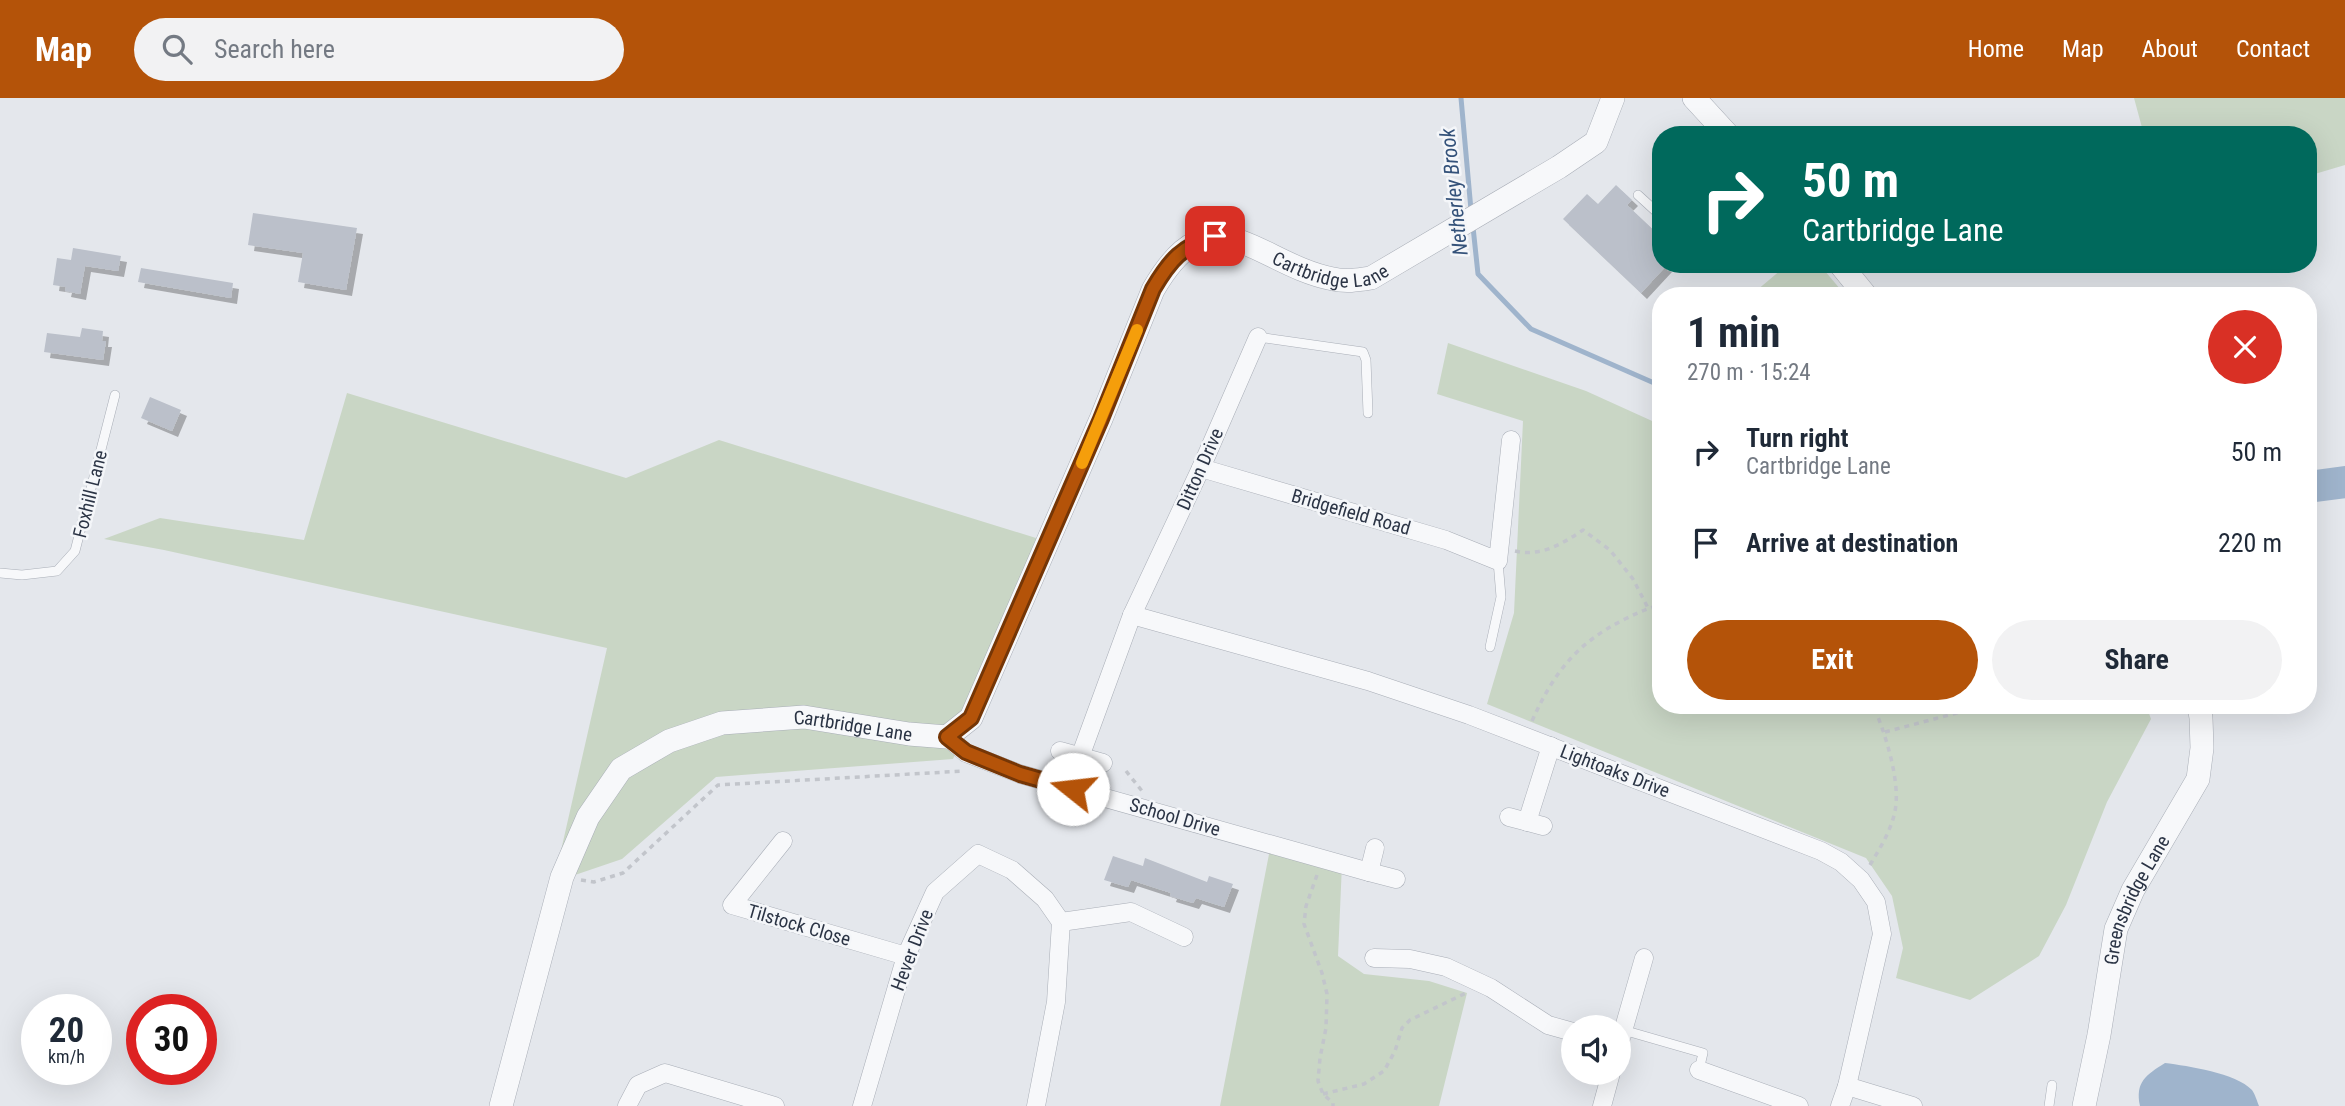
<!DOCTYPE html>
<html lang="en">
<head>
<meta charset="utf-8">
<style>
	:root { --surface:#fff; --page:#f2f2f3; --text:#1f2937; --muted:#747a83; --accent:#b45309 }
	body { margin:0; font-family:"Roboto Condensed",sans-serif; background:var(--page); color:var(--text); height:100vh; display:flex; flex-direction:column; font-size:26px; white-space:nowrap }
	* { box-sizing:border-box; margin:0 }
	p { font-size:23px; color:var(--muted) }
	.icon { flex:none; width:38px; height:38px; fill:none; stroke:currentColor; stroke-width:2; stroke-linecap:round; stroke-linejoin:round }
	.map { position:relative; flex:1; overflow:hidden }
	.panel { position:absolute; left:1652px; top:189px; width:665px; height:427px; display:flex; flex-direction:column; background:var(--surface); border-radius:28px; box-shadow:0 7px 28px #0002 }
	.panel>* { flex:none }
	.hud { position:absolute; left:1652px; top:28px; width:665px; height:147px; border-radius:28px; box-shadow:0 7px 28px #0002; background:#00695c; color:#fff; overflow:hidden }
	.buttons { position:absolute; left:1561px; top:917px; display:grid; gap:14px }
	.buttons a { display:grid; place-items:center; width:70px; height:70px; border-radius:50%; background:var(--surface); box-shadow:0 7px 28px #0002; font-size:35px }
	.speed { position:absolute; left:21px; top:896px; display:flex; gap:14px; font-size:35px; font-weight:700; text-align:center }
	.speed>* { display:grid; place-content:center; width:91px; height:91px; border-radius:50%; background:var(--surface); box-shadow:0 7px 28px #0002; line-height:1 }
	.speed small { font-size:18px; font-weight:400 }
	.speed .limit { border:10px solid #d22; background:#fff; color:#111 }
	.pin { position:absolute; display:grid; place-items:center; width:60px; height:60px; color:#fff; margin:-30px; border-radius:14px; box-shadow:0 4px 10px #0006 }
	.me { position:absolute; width:77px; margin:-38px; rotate:286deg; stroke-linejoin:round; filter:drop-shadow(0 0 5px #0008) }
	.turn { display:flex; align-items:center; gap:24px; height:147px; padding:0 35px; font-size:32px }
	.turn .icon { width:91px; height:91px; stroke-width:2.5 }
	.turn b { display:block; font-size:49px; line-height:60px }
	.round { display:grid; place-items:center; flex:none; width:74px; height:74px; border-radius:37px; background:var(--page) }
	.headline { display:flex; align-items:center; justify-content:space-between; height:119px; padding:0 35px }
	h1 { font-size:42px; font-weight:700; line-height:52px }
	.action { display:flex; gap:14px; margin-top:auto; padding:14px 35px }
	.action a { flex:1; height:80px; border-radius:42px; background:var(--accent); color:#fff; font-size:28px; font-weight:700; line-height:80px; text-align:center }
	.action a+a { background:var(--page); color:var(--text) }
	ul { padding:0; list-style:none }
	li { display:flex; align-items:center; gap:21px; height:91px; padding:0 35px }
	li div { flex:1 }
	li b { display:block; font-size:26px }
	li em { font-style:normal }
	header { display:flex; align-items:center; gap:42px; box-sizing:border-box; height:98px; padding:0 35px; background:var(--accent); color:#fff }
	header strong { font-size:33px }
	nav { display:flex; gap:38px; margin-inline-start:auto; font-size:24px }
	.search { width:490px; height:63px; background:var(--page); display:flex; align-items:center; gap:18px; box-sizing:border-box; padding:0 24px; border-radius:38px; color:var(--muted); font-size:26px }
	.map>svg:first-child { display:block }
	.green { fill:#c9d6c5 }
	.water { fill:#9fb4cc }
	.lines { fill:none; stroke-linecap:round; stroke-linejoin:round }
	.stream { stroke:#9fb4cc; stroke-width:5 }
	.river { stroke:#9fb4cc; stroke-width:32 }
	.building { fill:#bbc0ca; filter:url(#shadow) }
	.service-casing { stroke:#a9aeb7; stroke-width:10 }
	.minor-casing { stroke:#a9aeb7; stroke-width:19 }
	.tertiary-casing { stroke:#a9aeb7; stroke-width:24 }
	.path { stroke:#c2c5cb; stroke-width:3.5; stroke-dasharray:5 5; stroke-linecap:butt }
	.service { stroke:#f7f8fa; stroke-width:9 }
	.minor { stroke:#f7f8fa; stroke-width:18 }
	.tertiary { stroke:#f7f8fa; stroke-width:23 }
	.route-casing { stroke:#753606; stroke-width:18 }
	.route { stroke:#b45309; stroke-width:12 }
	.slow { stroke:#f59e0b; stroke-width:12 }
	.labels { text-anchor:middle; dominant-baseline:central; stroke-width:5; stroke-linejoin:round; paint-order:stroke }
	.street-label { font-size:19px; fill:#2b3445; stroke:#f4f6f9 }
	.water-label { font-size:21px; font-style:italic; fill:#34527a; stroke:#f4f6f9 }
</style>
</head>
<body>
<header>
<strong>Map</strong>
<div class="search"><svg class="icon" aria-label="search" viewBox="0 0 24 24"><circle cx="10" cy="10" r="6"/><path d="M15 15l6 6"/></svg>Search here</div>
<nav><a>Home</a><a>Map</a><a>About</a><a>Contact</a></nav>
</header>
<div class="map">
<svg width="2345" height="1008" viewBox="0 0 2345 1008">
	<defs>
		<filter id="shadow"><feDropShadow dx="6" dy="6" stdDeviation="0" flood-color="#0004"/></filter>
	</defs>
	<rect width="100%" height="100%" fill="#e4e7ec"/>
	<g class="green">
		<path d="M2134,0H2345V67L2308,78V37H2144Z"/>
		<path d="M1788,166H1819L1846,198H1750Z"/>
		<path d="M1448,245L1586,293L1661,327V607H2146L2151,621L2107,704L2066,807L2039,858L1970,902L1896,880L1903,850L1892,798L1866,760L1487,606L1514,515L1523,323L1437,296Z"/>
		<path d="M347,295L626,380L719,342L1052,445L953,661L716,679L622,761L572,778L560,757L607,550L164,452L104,441L160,420L304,442Z"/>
		<path d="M1271,746L1342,766L1338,858L1364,876L1429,883L1467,895L1439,1008H1220Z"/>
	</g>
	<path class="water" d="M2165,965C2188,968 2236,975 2252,992C2255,996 2257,1003 2259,1008H2140C2135,984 2146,977 2165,965Z"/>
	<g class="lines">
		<g class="stream">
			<path d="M1461,0L1471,112"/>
			<path d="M1473,129L1478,176L1531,231L1661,288"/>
		</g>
		<path class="river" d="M2308,389L2345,384"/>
	</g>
	<g class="building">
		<path d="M1616,87L1632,102L1627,107L1661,139V166L1666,168L1641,195L1563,121L1587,96L1598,106Z"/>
		<path d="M253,115L357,130L346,192L298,184L303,155L248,147Z"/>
		<path d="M73,150L121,158L118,173L85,168L80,196L65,193L66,189L53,187L57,160L71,162Z"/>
		<path d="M141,170L233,185L231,200L138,184Z"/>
		<path d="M82,230L103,233L102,243H106L103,262L44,254L47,235L80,239Z"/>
		<path d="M150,299L181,312L172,333L141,320Z"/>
		<path d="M1113,758L1143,768L1145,760L1207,784L1209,778L1233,786L1224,809L1196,800L1193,805L1170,798L1171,795L1131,782L1128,789L1104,782Z"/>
	</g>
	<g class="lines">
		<g class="service-casing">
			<g id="service">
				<path d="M1638,97L1661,118"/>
				<path d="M1258,239L1363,254L1366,262L1368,315"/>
				<path d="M0,475L22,477L57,473L75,453L115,297"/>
				<path d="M1490,549L1501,499L1498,463"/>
				<path d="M1623,932L1703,955L1699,972"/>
				<path d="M2049,1008L2052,987"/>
			</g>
		</g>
		<g class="minor-casing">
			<g id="minor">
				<path d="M1201,370L1446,442L1498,463L1511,342"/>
				<path d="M1132,517L1368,583L1469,617L1821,753L1841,764L1861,782L1876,804L1882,836L1847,988L1840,1008"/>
				<path d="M947,639L966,655L1020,676L1369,774"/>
				<path d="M1060,653L1103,665"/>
				<path d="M1080,659L1132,517L1201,370L1258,239"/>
				<path d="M1509,719L1543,728"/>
				<path d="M1527,724L1551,648"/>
				<path d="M783,743L732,807L906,858"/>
				<path d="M1375,750L1369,774L1396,781"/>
				<path d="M1061,824L1131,814L1184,839"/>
				<path d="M1374,860L1410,861L1446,869L1491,890L1548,927L1573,934"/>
				<path d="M1619,947L1644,860"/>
				<path d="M1699,972L1799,1008"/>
				<path d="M1847,988L1913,1008"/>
				<path d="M627,1008L638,987L665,975L775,1008"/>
				<path d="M862,1008L906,858L935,794L978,756L1012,772L1045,801L1061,824L1056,904L1036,1008"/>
				<path d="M1602,1008L1611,975"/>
			</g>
		</g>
		<g class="tertiary-casing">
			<g id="tertiary">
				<path d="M1694,0L1728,37"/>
				<path d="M1840,166L1866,198"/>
				<path id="s1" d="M501,1008L562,779L588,719L621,671L669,643L722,625L804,619L909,636L947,639L971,620L1101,321L1153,192C1212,89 1256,166 1333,181C1346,184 1358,182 1371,180L1559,69L1596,44L1613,0"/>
				<path id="s2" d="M2084,1008L2099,937L2116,831L2133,792L2198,681L2202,650L2201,620L2199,607"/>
			</g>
		</g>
		<g class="path">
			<path d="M1515,453C1541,459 1562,446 1583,432L1610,452L1633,481L1648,510"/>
			<path d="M1532,623C1554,574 1577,545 1625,521C1637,515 1648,510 1661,507"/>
			<path d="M1885,634L1987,607"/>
			<path d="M1126,673L1142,693"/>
			<path d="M1870,767C1880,750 1891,733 1895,713C1901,684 1885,634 1873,607"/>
			<path d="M1317,777L1306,808L1304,826L1322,875L1327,896L1326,930L1320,960L1318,983L1323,996L1333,1005V1008"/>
			<path d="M581,782L594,784L623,775L718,687L964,673"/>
			<path d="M1323,996L1364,986L1384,973L1395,953L1402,930L1410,922L1466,895"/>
		</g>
		<use href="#service" class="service"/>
		<use href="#minor" class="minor"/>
		<use href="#tertiary" class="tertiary"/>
	</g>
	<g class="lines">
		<g class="route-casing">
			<path id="route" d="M1073,691L1020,676L966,654L947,639L971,620L1101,321L1153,191C1170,162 1182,148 1215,138"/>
		</g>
		<use href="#route" class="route"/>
		<path class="slow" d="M1082,365L1137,232"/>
	</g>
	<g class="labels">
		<g class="street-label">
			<text stroke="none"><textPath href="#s1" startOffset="1402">Cartbridge Lane</textPath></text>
			<text transform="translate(1200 371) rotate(-66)">Ditton Drive</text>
			<text transform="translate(90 396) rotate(-76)">Foxhill Lane</text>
			<text transform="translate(1351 414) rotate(16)">Bridgefield Road</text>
			<text stroke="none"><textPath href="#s1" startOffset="604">Cartbridge Lane</textPath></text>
			<text transform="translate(1615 673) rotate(21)">Lightoaks Drive</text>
			<text transform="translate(1175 719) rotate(16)">School Drive</text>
			<text stroke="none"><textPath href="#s2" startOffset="214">Greensbridge Lane</textPath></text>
			<text transform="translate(799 827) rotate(16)">Tilstock Close</text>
			<text transform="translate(912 852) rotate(-69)">Hever Drive</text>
		</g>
		<g class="water-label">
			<text transform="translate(1454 94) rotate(-96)">Netherley Brook</text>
		</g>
	</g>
</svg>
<div class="buttons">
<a><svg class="icon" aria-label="sound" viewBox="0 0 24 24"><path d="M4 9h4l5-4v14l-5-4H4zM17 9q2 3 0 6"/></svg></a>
</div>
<div class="speed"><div>20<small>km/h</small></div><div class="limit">30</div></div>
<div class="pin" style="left:1215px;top:138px;background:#d93025"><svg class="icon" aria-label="arrive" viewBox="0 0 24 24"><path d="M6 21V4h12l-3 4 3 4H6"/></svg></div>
<svg class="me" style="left:1073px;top:691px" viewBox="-20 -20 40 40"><circle r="19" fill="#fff"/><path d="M0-13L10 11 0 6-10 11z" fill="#b45309"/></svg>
<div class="hud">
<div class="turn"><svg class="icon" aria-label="right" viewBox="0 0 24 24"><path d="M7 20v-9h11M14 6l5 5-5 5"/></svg><div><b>50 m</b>Cartbridge Lane</div></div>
</div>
<section class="panel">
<div class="headline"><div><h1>1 min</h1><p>270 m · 15:24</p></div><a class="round" style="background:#d93025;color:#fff"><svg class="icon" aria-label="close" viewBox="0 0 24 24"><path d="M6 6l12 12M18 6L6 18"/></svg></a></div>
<ul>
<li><svg class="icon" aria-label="right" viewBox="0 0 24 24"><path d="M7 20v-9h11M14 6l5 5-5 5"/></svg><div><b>Turn right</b><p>Cartbridge Lane</p></div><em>50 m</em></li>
<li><svg class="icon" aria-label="arrive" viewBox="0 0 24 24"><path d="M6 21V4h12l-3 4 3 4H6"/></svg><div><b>Arrive at destination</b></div><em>220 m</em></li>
</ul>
<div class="action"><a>Exit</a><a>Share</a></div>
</section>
</div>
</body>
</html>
